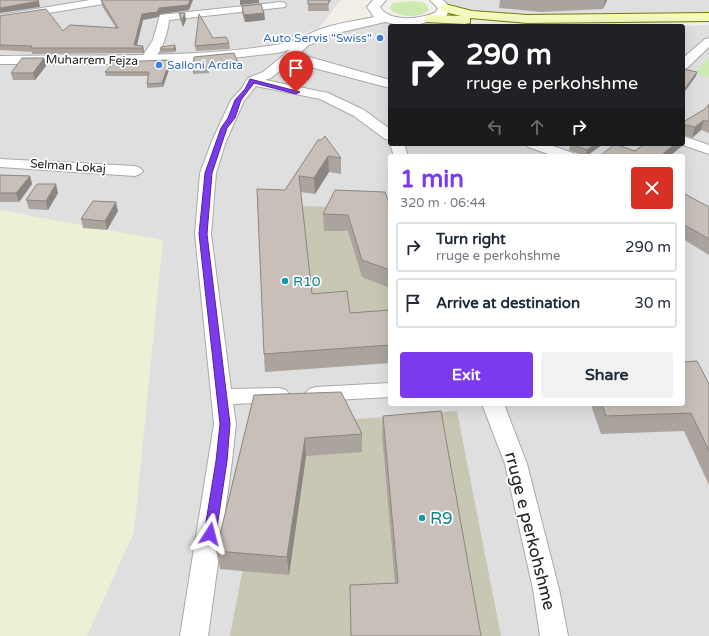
<!DOCTYPE html>
<html lang="en">
<head>
<meta charset="utf-8">
<style>
	:root { --surface:#fff; --page:#f2f2f3; --text:#1f2937; --muted:#747a83; --line:#e0e1e3; --accent:#7c3aed }
	body { margin:0; font-family:"Varela Round",sans-serif; background:var(--page); color:var(--text); height:100vh; display:flex; flex-direction:column; font-size:15px; white-space:nowrap }
	* { box-sizing:border-box; margin:0 }
	p { font-size:13px; color:var(--muted) }
	.icon { flex:none; width:22px; height:22px; fill:none; stroke:currentColor; stroke-width:2; stroke-linecap:round; stroke-linejoin:round }
	.map { position:relative; flex:1; overflow:hidden }
	.panel { position:absolute; left:388px; top:154px; width:297px; height:252px; display:flex; flex-direction:column; background:var(--surface); border-radius:4px; box-shadow:0 4px 16px #0002 }
	.panel>* { flex:none }
	.guide { position:absolute; left:388px; top:24px; width:297px; height:122px; border-radius:4px; box-shadow:0 4px 16px #0002; background:#202124; color:#fff; overflow:hidden }
	.pin { position:absolute; display:grid; place-items:center; width:34px; height:34px; color:#fff; margin:-41px -17px; border-radius:50% 50% 50% 0; rotate:-45deg; box-shadow:0 0 4px #0007 }
	.pin .icon { rotate:45deg }
	.me { position:absolute; width:44px; margin:-22px; rotate:9deg; stroke-linejoin:round; filter:drop-shadow(0 0 3px #0008) }
	.turn { display:flex; align-items:center; gap:14px; height:84px; padding:0 12px; font-size:18px }
	.turn .icon { width:52px; height:52px; stroke-width:2.5 }
	.turn b { display:block; font-size:28px; line-height:34px }
	.lanes { display:flex; align-items:center; height:38px; padding:0 12px; background:#0003; justify-content:center; gap:20px; direction:ltr }
	.lanes .off { opacity:.35 }
	.round { display:grid; place-items:center; flex:none; width:42px; height:42px; border-radius:4px; background:var(--page) }
	.head { display:flex; align-items:center; justify-content:space-between; height:68px; padding:0 12px }
	h1 { font-size:24px; font-weight:800; line-height:30px; color:var(--accent) }
	.button { display:flex; gap:8px; margin-top:auto; padding:8px 12px }
	.button a { flex:1; height:46px; border-radius:4px; background:var(--accent); color:#fff; font-size:16px; font-weight:800; line-height:46px; text-align:center }
	.button a+a { background:var(--page); color:var(--text) }
	ul { padding:0; list-style:none }
	li { display:flex; align-items:center; gap:12px; height:50px; margin:0 8px 6px; padding:0 4px; border:2px solid var(--line); border-radius:4px }
	li div { flex:1 }
	li b { display:block; font-size:15px }
	li em { font-style:normal }
	.map>svg:first-child { display:block }
	.residential { fill:#e0dfdf; fill-rule:evenodd }
	.construction { fill:#c7c7b4 }
	.farmland { fill:#eef0d5 }
	.grass { fill:#cdebb0 }
	.lines { fill:none; stroke-linecap:round; stroke-linejoin:round }
	.minor-casing { stroke:#a9a9a9; stroke-width:2 }
	.tertiary-casing { stroke:#a9a9a9; stroke-width:2 }
	.secondary-casing { stroke:#707d05; stroke-width:2 }
	.minor { fill:#fff; fill-rule:evenodd }
	.tertiary { fill:#fff; fill-rule:evenodd }
	.secondary { fill:#f7fabf; fill-rule:evenodd }
	.wall { fill:#aba49e }
	.shaded-wall { fill:#8b8681 }
	.building { fill:#c7bfb8; stroke:#8b8681 }
	.route { fill:#7c3aed; stroke:#51269a }
	.shop-dot { fill:#3f7fe0; stroke:#fff; stroke-width:1.5 }
	.culture-dot { fill:#0f9aa8; stroke:#fff; stroke-width:1.5 }
	.labels { text-anchor:middle; dominant-baseline:central; stroke-width:3.5; stroke-linejoin:round; paint-order:stroke }
	.far-shop-label { font-size:12px; fill:#366cbe; stroke:#fff; text-anchor:end }
	.far-street-label { font-size:12px; fill:#222; stroke:#fff }
	.culture-label { font-size:14px; fill:#0d838f; stroke:#fff; text-anchor:start }
	.near-culture-label { font-size:17px; fill:#0d838f; stroke:#fff; text-anchor:start }
	.near-street-label { font-size:17px; fill:#222; stroke:#fff }
</style>
</head>
<body>
<div class="map">
<svg width="709" height="636" viewBox="0 0 709 636">
	<rect width="100%" height="100%" fill="#f2efe9"/>
	<g class="residential">
		<path d="M0,0H343L339,2L319,28L270,45L201,54L0,57Z"/>
		<path d="M442,0H709V20H496L445,15L452,8Z"/>
		<path d="M428,21L500,26H390V144H683V26H675L709,25V636H0V63L264,54L324,38L351,27L374,22ZM390,156H683V404H390Z"/>
	</g>
	<g class="construction">
		<path d="M258,205L385,208L390,223V363L265,372Z"/>
		<path d="M457,411L501,636H230L270,426Z"/>
	</g>
	<path class="farmland" d="M0,210L163,240L134,532L87,636H0Z"/>
	<g class="grass">
		<path d="M411,1L425,3L429,9C422,19 397,18 389,8L393,3Z"/>
		<path d="M709,57V77L695,73Z"/>
	</g>
	<g class="lines">
		<g class="minor-casing">
			<g id="minor">
				<path d="M90,0H114L109,3L0,21V15Z"/>
				<path d="M281,2L285,3L286,5L285,7L169,20C168,33 160,60 146,64L140,60L153,40L160,15Z"/>
				<path d="M307,38L313,41L299,54L390,80V88L314,68L299,62H290L271,78L265,80L328,93L364,110L390,129V140L385,139L354,116L320,99L256,86L244,101L226,141L216,173L211,234L231,389L279,388L286,390L290,395L286,400L279,402L233,404L236,424L232,461L208,636H180L214,424L195,234L200,173L212,141L231,100L242,88L248,78L263,72L303,39Z"/>
				<path d="M709,38V47L687,68L683,69V58L705,39Z"/>
				<path d="M683,136L709,145V154L680,144H683Z"/>
				<path d="M390,144H404L408,156H394Z"/>
				<path d="M526,144H547L573,153L575,156H554L528,147Z"/>
				<path d="M0,159L135,166L140,168L143,171L140,174L135,176L0,167Z"/>
				<path d="M390,383V397L316,401L309,399L305,394L309,389L316,387Z"/>
				<path d="M482,404H504L527,464L559,589L568,636H540L533,589L505,464Z"/>
			</g>
		</g>
		<g class="tertiary-casing">
			<path id="tertiary" d="M373,0H386L380,7C389,23 422,19 436,12L438,8L430,0H443L450,7L446,17L416,25L394,24L385,22L329,35L312,44L277,53L206,61L146,64H0V56C92,54 184,59 275,45C292,43 305,35 321,29C337,23 356,21 374,17L367,7Z"/>
		</g>
		<g class="secondary-casing">
			<path id="secondary" d="M445,4L472,11L527,15L709,13V21L527,23L470,18V23L465,24L425,22L424,19L430,15L461,16L441,11L439,8Z"/>
		</g>
		<use href="#minor" class="minor"/>
		<use href="#tertiary" class="tertiary"/>
		<use href="#secondary" class="secondary"/>
	</g>
	<g class="wall">
		<path d="M101,0L189,10L160,14L158,17L143,20L137,46H143L144,52L143,53L32,54V52L0,50V16L63,31L116,28L102,6Z"/>
		<path d="M308,0H331V2H328L329,11H308Z"/>
		<path d="M500,0H607L603,9L541,12L499,8Z"/>
		<path d="M242,6L264,13L265,20L245,22L242,13Z"/>
		<path d="M179,13L186,20L183,27L180,20Z"/>
		<path d="M213,38L229,43L230,49L196,51L195,46Z"/>
		<path d="M161,47L176,49L175,52L160,53V49Z"/>
		<path d="M194,57L238,63V69H209V73L193,74V68Z"/>
		<path d="M44,58L46,66L35,80H13L11,73Z"/>
		<path d="M170,60L171,64L163,87L147,88V84L148,76H106L105,72Z"/>
		<path d="M709,104V133L701,130L692,138L684,135L685,136L683,141V122L705,109Z"/>
		<path d="M318,140L341,158V174L329,172L315,194L300,192L312,294L350,313L390,310V363L265,372L264,354L285,190Z"/>
		<path d="M570,144H603L587,156H584L569,150Z"/>
		<path d="M0,175L30,176L32,184L19,202H0Z"/>
		<path d="M58,193L48,210L29,209L26,200Z"/>
		<path d="M683,193L709,207V255L683,239Z"/>
		<path d="M390,205V288L362,277L348,231H324L323,214Z"/>
		<path d="M118,211L107,230L83,228L81,219Z"/>
		<path d="M709,384V485L684,431L601,434L592,408L593,404H683Z"/>
		<path d="M254,395L362,434V452L306,456L289,575L220,569L216,551Z"/>
		<path d="M383,416L481,636L395,583L382,434Z"/>
	</g>
	<g class="shaded-wall">
		<path d="M190,0H193L189,10L160,14L158,17L143,20L136,48L134,45L142,14L159,8Z"/>
		<path d="M240,0H259V3L240,5Z"/>
		<path d="M605,0H607L603,9Z"/>
		<path d="M39,1L40,7L0,13V8Z"/>
		<path d="M185,13L186,20L183,27L182,20Z"/>
		<path d="M264,13L265,20L245,22L244,15Z"/>
		<path d="M175,45L176,49L175,52L174,49Z"/>
		<path d="M143,46L144,52L143,53L142,48Z"/>
		<path d="M44,58L46,66L35,80L33,73Z"/>
		<path d="M170,60L171,64L163,87L162,83Z"/>
		<path d="M697,72L696,76L683,94V91Z"/>
		<path d="M704,120L701,130L692,138L695,127Z"/>
		<path d="M595,144H603L586,156L587,150Z"/>
		<path d="M675,144H682V146L670,156H660Z"/>
		<path d="M328,156L329,172L315,194L314,178Z"/>
		<path d="M30,176L32,184L19,202L16,193Z"/>
		<path d="M56,184L58,193L48,210L46,201Z"/>
		<path d="M116,202L118,211L107,230L105,221Z"/>
		<path d="M305,438L306,456L289,575L287,557Z"/>
	</g>
	<g class="building">
		<path d="M0,0H38L39,1L0,8Z"/>
		<path d="M101,0H190L188,5L159,8L157,12L142,14L134,45L143,46L142,48H31L32,46L0,45V16L46,9L63,31L70,25L118,28Z"/>
		<path d="M308,0H328L329,4H308Z"/>
		<path d="M261,4L264,13L244,15L242,6Z"/>
		<path d="M179,13H185L182,20Z"/>
		<path d="M199,14L213,38L226,37L229,43L195,46Z"/>
		<path d="M175,45L174,49H160L161,47Z"/>
		<path d="M234,53L238,63H209L208,67L193,68L194,57Z"/>
		<path d="M22,58H44L33,73H11Z"/>
		<path d="M170,60L162,83L147,84L149,72H105L114,62Z"/>
		<path d="M683,69L697,72L683,91Z"/>
		<path d="M709,104V122L704,120L695,127L685,125L684,132L683,133V122L705,109Z"/>
		<path d="M325,136L341,158L328,156L314,178L299,176L312,294L347,291L350,313L390,310V345L264,354L257,189L285,190L318,140H321Z"/>
		<path d="M571,144H595L587,150Z"/>
		<path d="M615,144L635,151L644,144H675L660,156H605L601,155Z"/>
		<path d="M0,175L30,176L16,193H0Z"/>
		<path d="M37,184H56L46,201L26,200Z"/>
		<path d="M335,190L385,192L390,205V270L362,260L348,215L323,214Z"/>
		<path d="M683,193L709,207V239L683,224Z"/>
		<path d="M93,201L116,202L105,221L81,219Z"/>
		<path d="M697,361L709,384V451L691,413L606,416L602,404H683V362Z"/>
		<path d="M341,392L362,434L305,438L287,557L216,551L254,395Z"/>
		<path d="M441,411L481,636H351L350,585L398,583L383,416Z"/>
	</g>
	<path class="route" d="M250,79L300,92L296,94L254,83L241,100L235,118L227,128L212,173L207,234L230,424L227,461L216,534L214,537L210,539L206,537L204,534L216,461L220,424L199,234L205,173L221,128L228,118L235,100L245,89Z"/>
	<g class="shop-dot">
		<circle cx="380" cy="38" r="4"/>
		<circle cx="159" cy="65" r="4"/>
	</g>
	<g class="culture-dot">
		<circle cx="285" cy="281" r="4"/>
		<circle cx="422" cy="518" r="4"/>
	</g>
	<g class="labels">
		<g class="far-shop-label">
			<text x="372" y="38">Auto Servis "Swiss"</text>
			<text x="167" y="65" text-anchor="start">Salloni Ardita</text>
		</g>
		<g class="far-street-label">
			<text transform="translate(92 60) rotate(1)">Muharrem Fejza</text>
			<text transform="translate(68 166) rotate(4)">Selman Lokaj</text>
		</g>
		<g class="culture-label">
			<text x="293" y="281">R10</text>
		</g>
		<g class="near-culture-label">
			<text x="430" y="518">R9</text>
		</g>
		<g class="near-street-label">
			<text transform="translate(530 531) rotate(76)">rruge e perkohshme</text>
		</g>
	</g>
</svg>
<div class="pin" style="left:296px;top:92px;background:#d93025"><svg class="icon" aria-label="arrive" viewBox="0 0 24 24"><path d="M6 21V4h12l-3 4 3 4H6"/></svg></div>
<svg class="me" style="left:210px;top:534px" viewBox="-20 -20 40 40"><path d="M0-17L14 15 0 8-14 15z" fill="#7c3aed" stroke="#fff" stroke-width="4"/></svg>
<div class="guide">
<div class="turn"><svg class="icon" aria-label="right" viewBox="0 0 24 24"><path d="M7 20v-9h11M14 6l5 5-5 5"/></svg><div><b>290 m</b>rruge e perkohshme</div></div>
<div class="lanes"><svg class="icon off" aria-label="left" viewBox="0 0 24 24"><path d="M17 20v-9H6M10 6l-5 5 5 5"/></svg><svg class="icon off" aria-label="ahead" viewBox="0 0 24 24"><path d="M12 20V5M6 11l6-6 6 6"/></svg><svg class="icon" aria-label="right" viewBox="0 0 24 24"><path d="M7 20v-9h11M14 6l5 5-5 5"/></svg></div>
</div>
<section class="panel">
<div class="head"><div><h1>1 min</h1><p>320 m · 06:44</p></div><a class="round" style="background:#d93025;color:#fff"><svg class="icon" aria-label="close" viewBox="0 0 24 24"><path d="M6 6l12 12M18 6L6 18"/></svg></a></div>
<ul>
<li><svg class="icon" aria-label="right" viewBox="0 0 24 24"><path d="M7 20v-9h11M14 6l5 5-5 5"/></svg><div><b>Turn right</b><p>rruge e perkohshme</p></div><em>290 m</em></li>
<li><svg class="icon" aria-label="arrive" viewBox="0 0 24 24"><path d="M6 21V4h12l-3 4 3 4H6"/></svg><div><b>Arrive at destination</b></div><em>30 m</em></li>
</ul>
<div class="button"><a>Exit</a><a>Share</a></div>
</section>
</div>
</body>
</html>
